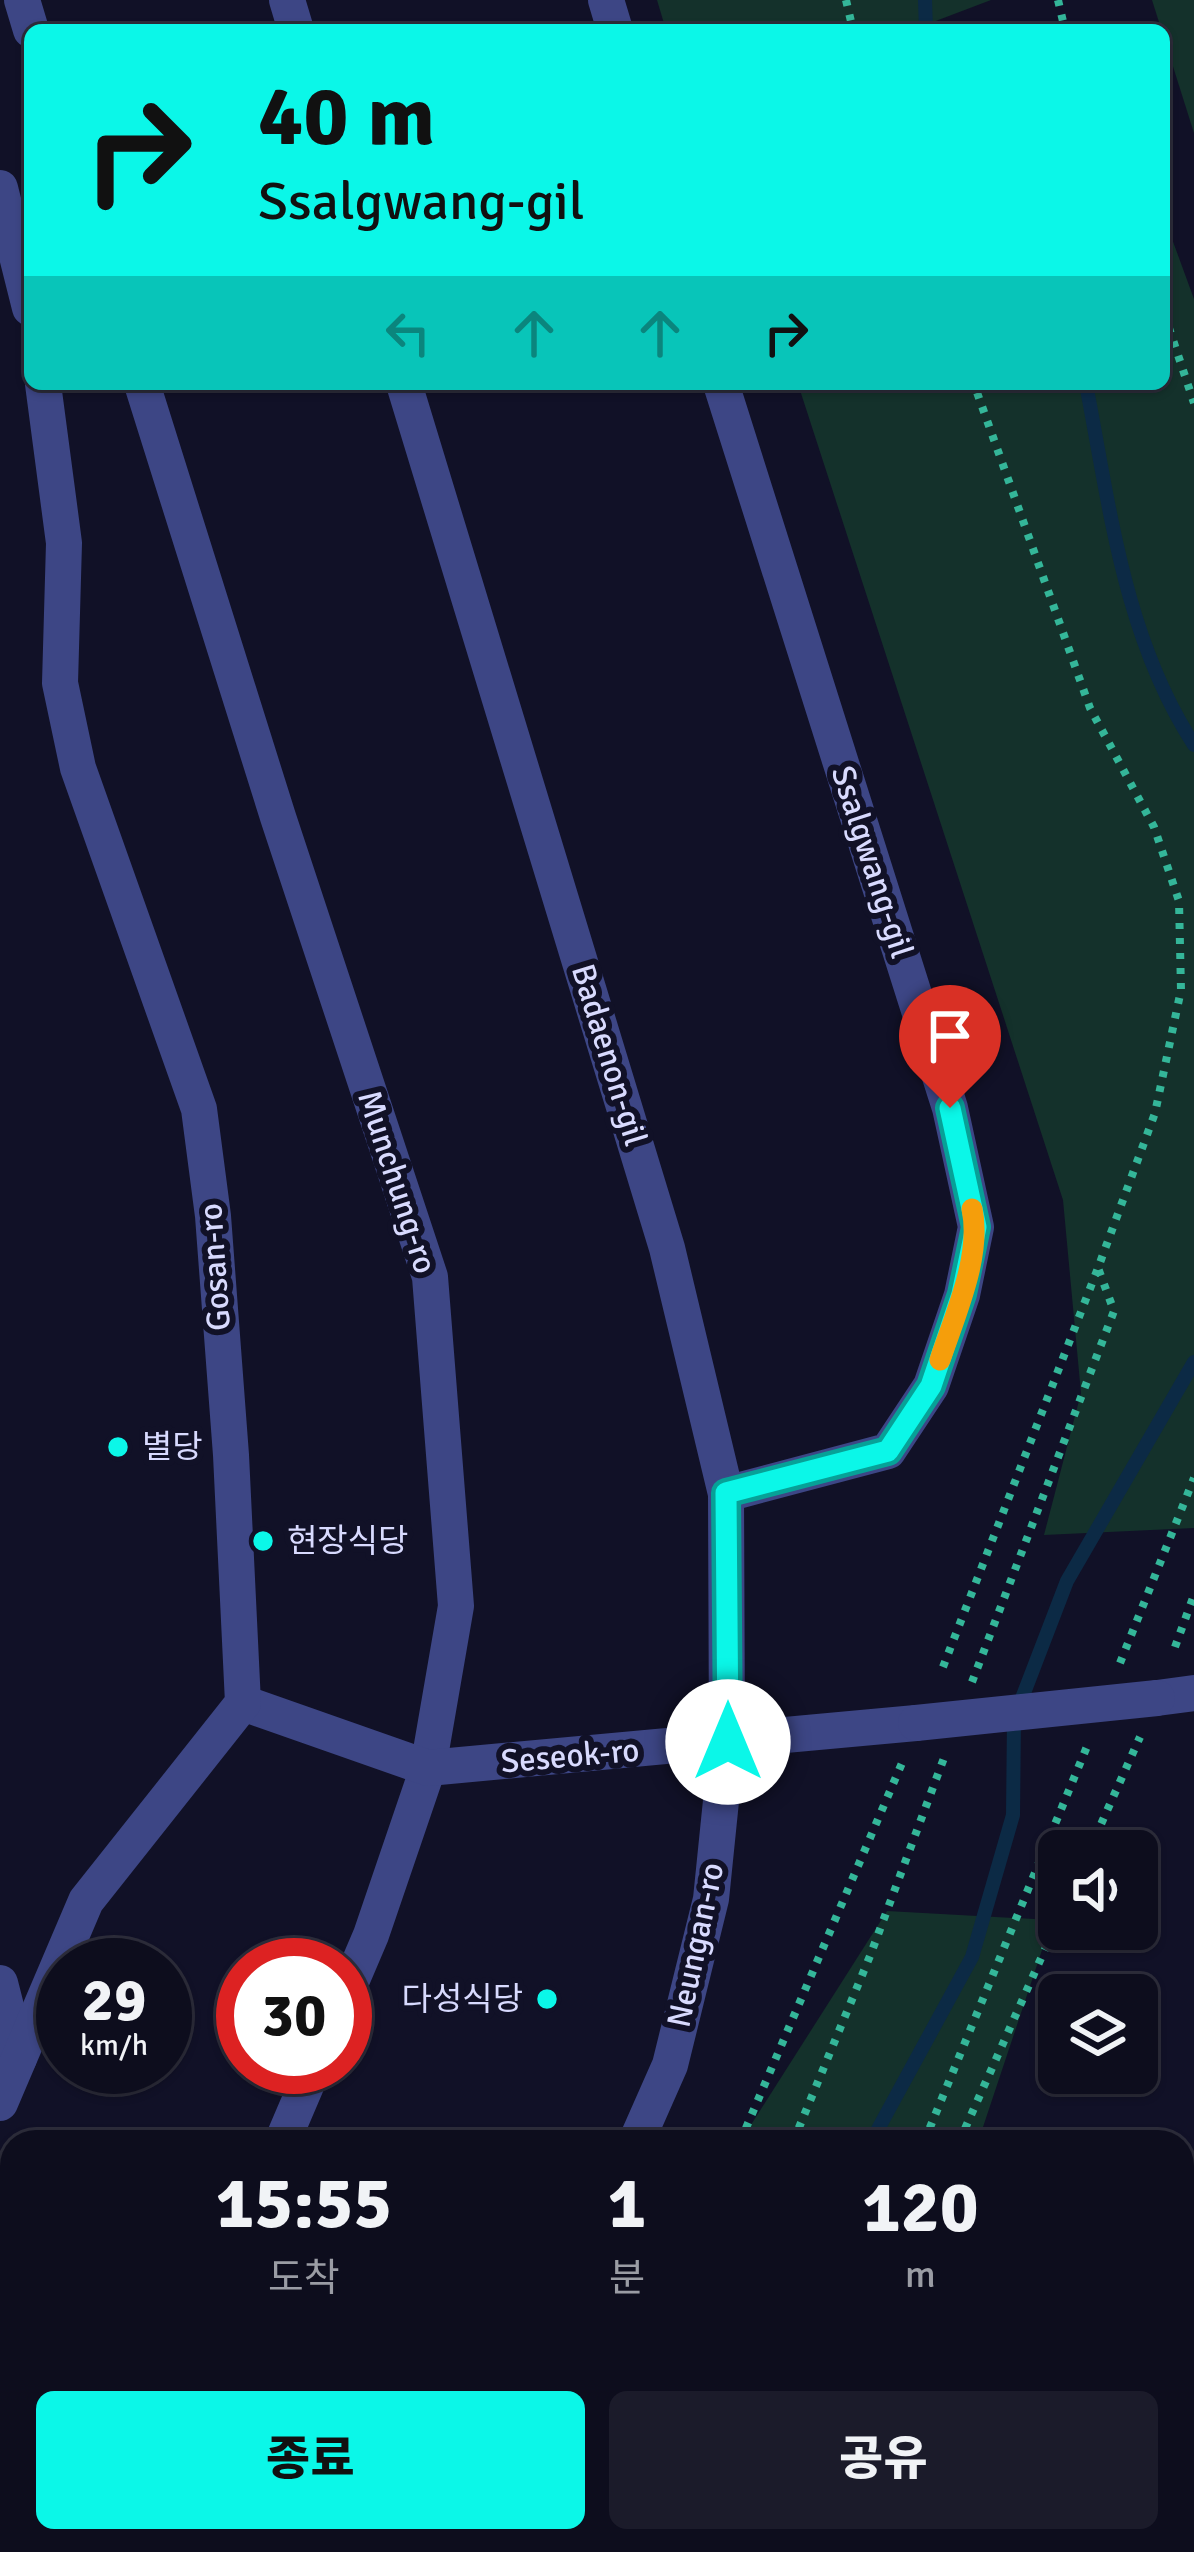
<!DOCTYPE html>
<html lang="ko">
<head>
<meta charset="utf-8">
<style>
	:root { --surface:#0d0d1d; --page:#1b1b2a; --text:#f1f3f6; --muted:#9a9ca4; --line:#2d2d3b; --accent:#0bf7e8 }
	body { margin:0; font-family:Signika,"Noto Sans KR",sans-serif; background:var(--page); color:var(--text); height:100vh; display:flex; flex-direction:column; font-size:45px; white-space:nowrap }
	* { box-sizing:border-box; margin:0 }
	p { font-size:39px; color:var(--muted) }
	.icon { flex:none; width:66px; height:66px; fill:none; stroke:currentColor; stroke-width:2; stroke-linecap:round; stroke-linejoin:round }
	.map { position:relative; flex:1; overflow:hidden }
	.panel { position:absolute; left:0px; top:2130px; width:1194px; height:423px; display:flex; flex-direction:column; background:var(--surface); border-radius:36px 36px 0 0; box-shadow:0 3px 9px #0004,0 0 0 3px var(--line) }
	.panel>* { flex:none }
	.hud { position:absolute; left:24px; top:24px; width:1146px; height:366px; border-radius:18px; box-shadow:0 3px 9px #0004,0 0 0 3px var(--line); background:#0bf7e8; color:#111; overflow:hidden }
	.buttons { position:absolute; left:1038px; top:1830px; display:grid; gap:24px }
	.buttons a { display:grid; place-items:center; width:120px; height:120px; border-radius:18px; background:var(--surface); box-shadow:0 3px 9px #0004,0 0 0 3px var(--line); font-size:60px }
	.speed { position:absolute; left:36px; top:1938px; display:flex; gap:24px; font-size:60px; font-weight:700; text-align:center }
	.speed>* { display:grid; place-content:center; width:156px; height:156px; border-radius:50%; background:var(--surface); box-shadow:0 3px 9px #0004,0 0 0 3px var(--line); line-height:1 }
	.speed small { font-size:30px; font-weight:400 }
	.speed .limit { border:18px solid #d22; background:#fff; color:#111 }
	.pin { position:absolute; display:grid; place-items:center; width:102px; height:102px; color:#fff; margin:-123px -51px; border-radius:50% 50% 50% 0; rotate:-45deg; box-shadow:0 0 12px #0007 }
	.pin .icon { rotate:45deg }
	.me { position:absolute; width:132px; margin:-66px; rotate:0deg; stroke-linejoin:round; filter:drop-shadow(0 0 9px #0008) }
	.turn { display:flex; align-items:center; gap:42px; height:252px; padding:0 36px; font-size:54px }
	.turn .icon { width:156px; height:156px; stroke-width:2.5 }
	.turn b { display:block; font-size:84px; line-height:102px }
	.lanes { display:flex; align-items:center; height:114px; padding:0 36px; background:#0003; justify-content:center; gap:60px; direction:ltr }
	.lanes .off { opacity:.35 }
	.eta { display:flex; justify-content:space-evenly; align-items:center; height:204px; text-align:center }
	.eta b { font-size:72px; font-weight:800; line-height:84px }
	.button { display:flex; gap:24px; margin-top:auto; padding:24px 36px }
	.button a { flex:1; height:138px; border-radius:18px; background:var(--accent); color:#111; font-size:48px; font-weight:800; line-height:138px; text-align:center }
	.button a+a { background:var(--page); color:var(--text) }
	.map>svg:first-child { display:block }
	.green { fill:#14312b }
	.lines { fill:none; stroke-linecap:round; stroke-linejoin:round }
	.stream { stroke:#0c2a45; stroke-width:14 }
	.path { stroke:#34b699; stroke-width:8; stroke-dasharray:6 9; stroke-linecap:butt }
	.minor { stroke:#3d4685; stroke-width:36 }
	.minor-bridge { stroke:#3d4685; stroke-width:36 }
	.route-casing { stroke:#07a197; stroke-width:30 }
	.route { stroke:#0bf7e8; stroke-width:21 }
	.slow { stroke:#f59e0b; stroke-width:21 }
	.poi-dot { fill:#0bf7e8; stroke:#111127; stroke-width:4.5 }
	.labels { text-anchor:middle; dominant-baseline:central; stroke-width:12; stroke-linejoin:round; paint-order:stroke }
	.street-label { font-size:33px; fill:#d8dafe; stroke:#111127 }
	.poi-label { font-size:33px; fill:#d8dafe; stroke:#111127; text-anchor:start }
</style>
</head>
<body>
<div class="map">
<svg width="1194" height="2552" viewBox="0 0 1194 2552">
	<rect width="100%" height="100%" fill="#111127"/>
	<g class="green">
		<path d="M657,0H991L912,30H666Z"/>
		<path d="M1152,0H1194V133Z"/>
		<path d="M1164,217L1194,299V1528L1044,1535L1081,1393L1063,1200L798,384H1164Z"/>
		<path d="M887,1911L1052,1920L978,2142H740Z"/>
		<path d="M572,2541H762L757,2552H568Z"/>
	</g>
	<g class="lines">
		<g class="stream">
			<path d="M925,0L926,30"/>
			<path d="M1086,384C1110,508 1124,637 1194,745"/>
			<path d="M871,2142L972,1957L1013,1815L1014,1719L1067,1581L1194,1362"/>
			<path d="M671,2552L676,2541"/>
		</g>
		<g class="path">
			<path d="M846,0L853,30"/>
			<path d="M1058,0L1065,30"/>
			<path d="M1164,313L1194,403"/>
			<path d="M1175,1647L1194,1595"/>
			<path d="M1120,1663L1194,1478"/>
			<path d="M943,1667L1098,1268"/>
			<path d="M972,1682L1114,1311L1098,1268L1155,1113L1181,990L1179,901L1154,827L1090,708L974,384"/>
			<path d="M1089,1851L1140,1737"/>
			<path d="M740,2142L902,1763"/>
			<path d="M793,2142L870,1956L944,1758"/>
			<path d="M924,2142L1088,1744"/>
			<path d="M959,2142L1059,1918"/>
			<path d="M574,2552L578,2541"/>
			<path d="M613,2552L618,2541"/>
			<path d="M735,2552L740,2541"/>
			<path d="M784,2552L789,2541"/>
		</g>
		<g class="minor">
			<path d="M22,0L31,30"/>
			<path d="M287,0L296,30"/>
			<path d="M606,0L615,30"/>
			<path d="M0,188L30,308"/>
			<path d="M142,384L278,817L430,1277L456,1606L428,1768L371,1935L345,1996"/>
			<path d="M404,384L667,1248L726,1494L727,1742L711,1899L670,2065L636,2142"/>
			<path d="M721,384L950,1108L976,1227L962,1295L931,1386L888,1451L726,1494"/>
			<path d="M1157,1698L1194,1693"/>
			<path d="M243,1703L428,1768L916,1723"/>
			<path d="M0,1983L19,2058"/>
			<path d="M0,2103L86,1901L243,1703L231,1455L213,1216L199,1109L78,768L60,683L64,543L43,384"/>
			<path d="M282,2142L314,2067"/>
			<path d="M1182,2398H1194"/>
			<path d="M103,2552L108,2541"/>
			<path d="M461,2552L465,2541"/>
		</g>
		<path class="minor-bridge" d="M916,1723L1157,1698"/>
	</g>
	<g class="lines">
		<g class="route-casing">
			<path id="route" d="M728,1742L726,1493L888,1451L931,1386L962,1294L976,1227L950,1108"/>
		</g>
		<use href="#route" class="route"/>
		<path class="slow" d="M940,1360C955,1315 982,1256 972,1209"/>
	</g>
	<g class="poi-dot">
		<circle cx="118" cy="1447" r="12"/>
		<circle cx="263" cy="1541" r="12"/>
		<circle cx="547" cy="1999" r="12"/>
	</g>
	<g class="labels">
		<g class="street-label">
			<text transform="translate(872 862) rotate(72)">Ssalgwang-gil</text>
			<text transform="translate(609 1055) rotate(73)">Badaenon-gil</text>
			<text transform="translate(397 1182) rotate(72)">Munchung-ro</text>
			<text transform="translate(215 1267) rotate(-94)">Gosan-ro</text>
			<text transform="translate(570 1756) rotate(-5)">Seseok-ro</text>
			<text transform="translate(696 1945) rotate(-78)">Neungan-ro</text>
		</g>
		<g class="poi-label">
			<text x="142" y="1447">별당</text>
			<text x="287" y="1541">현장식당</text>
			<text x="523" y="1999" text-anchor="end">다성식당</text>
		</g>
	</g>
</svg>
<div class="buttons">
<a><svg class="icon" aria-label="sound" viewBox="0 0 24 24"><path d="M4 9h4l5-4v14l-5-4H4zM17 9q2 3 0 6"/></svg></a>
<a><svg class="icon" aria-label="layers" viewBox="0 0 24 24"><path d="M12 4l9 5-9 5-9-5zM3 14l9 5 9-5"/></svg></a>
</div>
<div class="speed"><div>29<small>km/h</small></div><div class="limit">30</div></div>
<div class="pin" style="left:950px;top:1108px;background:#d93025"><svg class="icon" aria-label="arrive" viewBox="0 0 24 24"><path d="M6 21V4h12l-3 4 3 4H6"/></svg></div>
<svg class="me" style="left:728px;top:1742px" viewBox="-20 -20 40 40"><circle r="19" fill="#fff"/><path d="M0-13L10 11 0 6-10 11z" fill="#0bf7e8"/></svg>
<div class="hud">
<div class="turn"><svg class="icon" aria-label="right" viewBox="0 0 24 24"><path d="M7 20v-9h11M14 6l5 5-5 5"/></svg><div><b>40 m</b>Ssalgwang-gil</div></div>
<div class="lanes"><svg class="icon off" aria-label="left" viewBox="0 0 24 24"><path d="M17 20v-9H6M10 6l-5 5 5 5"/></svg><svg class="icon off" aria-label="ahead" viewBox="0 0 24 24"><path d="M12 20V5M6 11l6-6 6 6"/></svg><svg class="icon off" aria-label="ahead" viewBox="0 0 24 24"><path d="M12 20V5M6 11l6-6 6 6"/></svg><svg class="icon" aria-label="right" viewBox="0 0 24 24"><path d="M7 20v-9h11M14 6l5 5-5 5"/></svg></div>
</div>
<section class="panel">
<div class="eta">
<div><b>15:55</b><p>도착</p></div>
<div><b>1</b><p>분</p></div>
<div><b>120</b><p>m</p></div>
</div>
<div class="button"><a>종료</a><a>공유</a></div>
</section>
</div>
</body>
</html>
